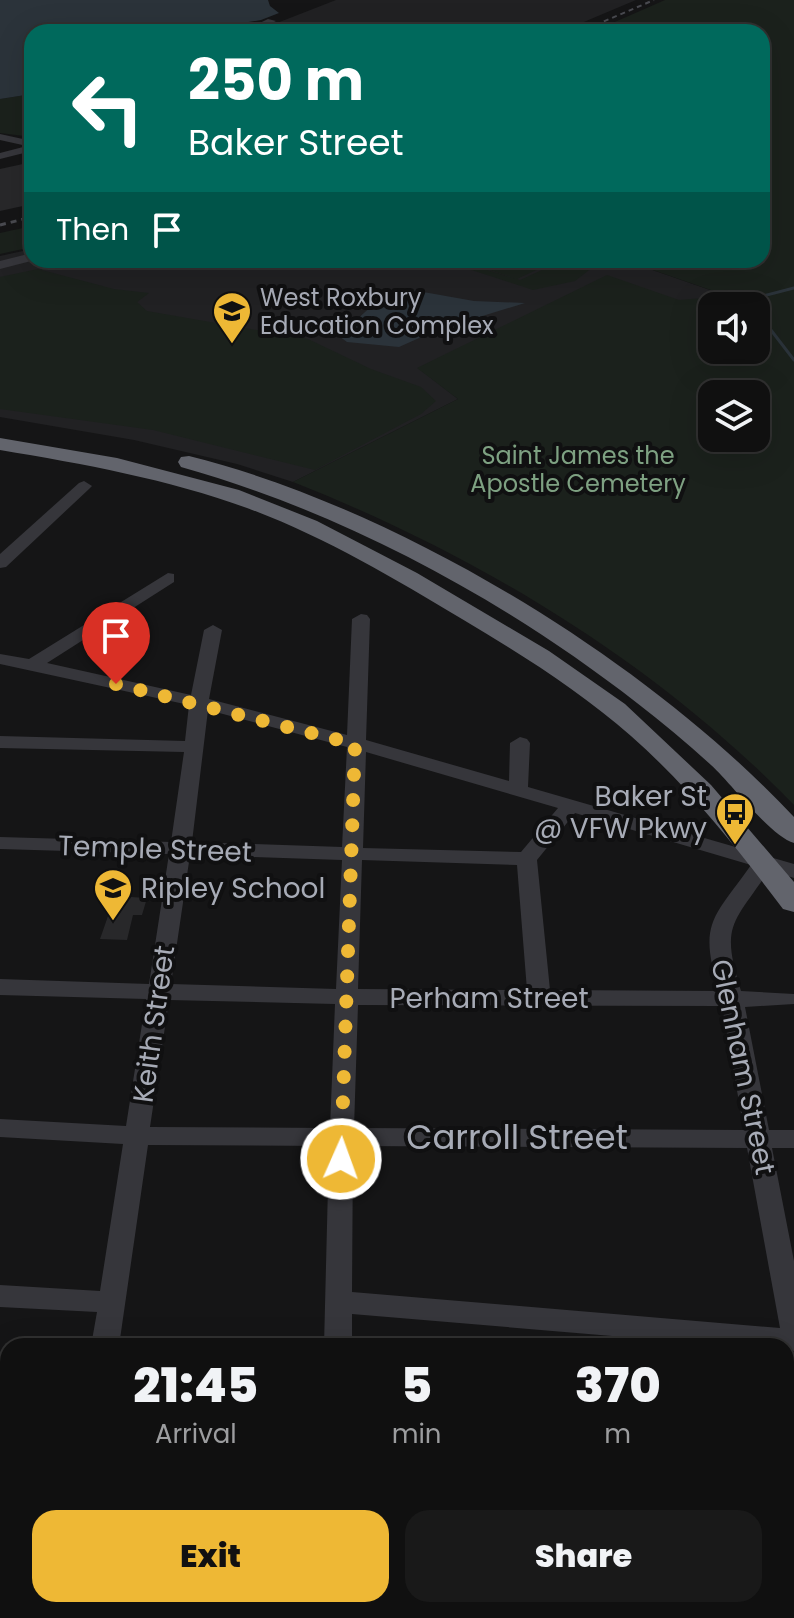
<!DOCTYPE html>
<html lang="en">
<head>
<meta charset="utf-8">
<style>
	:root { --surface:#101010; --page:#191919; --text:#f1f3f6; --muted:#9c9d9f; --line:#303030; --accent:#eeb835 }
	body { margin:0; font-family:Poppins,sans-serif; background:var(--page); color:var(--text); height:100vh; display:flex; flex-direction:column; font-size:30px; white-space:nowrap }
	* { box-sizing:border-box; margin:0 }
	p { font-size:26px; color:var(--muted) }
	.icon { flex:none; width:44px; height:44px; fill:none; stroke:currentColor; stroke-width:2; stroke-linecap:round; stroke-linejoin:round }
	.map { position:relative; flex:1; overflow:hidden }
	.panel { position:absolute; left:0px; top:1338px; width:794px; height:280px; display:flex; flex-direction:column; background:var(--surface); border-radius:24px 24px 0 0; box-shadow:0 8px 32px #0002,0 0 0 2px var(--line) }
	.panel>* { flex:none }
	.guide { position:absolute; left:24px; top:24px; width:746px; height:244px; border-radius:24px; box-shadow:0 8px 32px #0002,0 0 0 2px var(--line); background:#00695c; color:#fff; overflow:hidden }
	.controls { position:absolute; left:698px; top:292px; display:grid; gap:16px }
	.controls a { display:grid; place-items:center; width:72px; height:72px; border-radius:16px; background:var(--surface); box-shadow:0 8px 32px #0002,0 0 0 2px var(--line); font-size:40px }
	.pin { position:absolute; display:grid; place-items:center; width:68px; height:68px; color:#fff; margin:-82px -34px; border-radius:50% 50% 50% 0; rotate:-45deg; box-shadow:0 0 8px #0007 }
	.pin .icon { rotate:45deg }
	.me { position:absolute; width:88px; margin:-44px; rotate:2deg; stroke-linejoin:round; filter:drop-shadow(0 0 6px #0008) }
	.turn { display:flex; align-items:center; gap:28px; height:168px; padding:0 32px; font-size:36px }
	.turn .icon { width:104px; height:104px; stroke-width:2.5 }
	.turn b { display:block; font-size:56px; line-height:68px }
	.then { display:flex; align-items:center; height:76px; padding:0 32px; background:#0003; gap:16px; font-size:30px }
	.eta { display:flex; justify-content:space-evenly; align-items:center; height:136px; text-align:center }
	.eta b { font-size:48px; font-weight:800; line-height:56px }
	.cta { display:flex; gap:16px; margin-top:auto; padding:16px 32px }
	.cta a { flex:1; height:92px; border-radius:24px; background:var(--accent); color:#111; font-size:32px; font-weight:800; line-height:92px; text-align:center }
	.cta a+a { background:var(--page); color:var(--text) }
	.map>svg:first-child { display:block }
	.built { fill:#212123 }
	.green { fill:#1b211c; fill-rule:evenodd }
	.water { fill:#2b333a }
	.lines { fill:none; stroke-linecap:round; stroke-linejoin:round }
	.stream { stroke:#2b333a; stroke-width:3 }
	.building { fill:#28282a }
	.minor { fill:#36363b; fill-rule:evenodd }
	.highway { fill:#62646c; fill-rule:evenodd }
	.rail-far1 { stroke:#494a50; stroke-width:2; stroke-dasharray:5 4; stroke-linecap:butt }
	.rail { stroke:#494a50; stroke-width:3; stroke-dasharray:6 5; stroke-linecap:butt }
	.route { stroke:#eeb835; stroke-width:14; stroke-dasharray:0 25.2 }
	.labels { text-anchor:middle; dominant-baseline:central; stroke-width:8; stroke-linejoin:round; paint-order:stroke }
	.far-poi-label { font-size:24px; fill:#a7abb6; stroke:#101011; text-anchor:start }
	.far-park-label { font-size:24px; fill:#7ea182; stroke:#101011 }
	.poi-label { font-size:28px; fill:#a7abb6; stroke:#101011; text-anchor:end }
	.street-label { font-size:28px; fill:#a7abb6; stroke:#101011 }
	.near-street-label { font-size:34px; fill:#a7abb6; stroke:#101011 }
</style>
</head>
<body>
<div class="map">
<svg width="794" height="1618" viewBox="0 0 794 1618">
	<rect width="100%" height="100%" fill="#151516"/>
	<g class="built">
		<path d="M336,0H636L560,32H254Z"/>
		<path d="M32,249V260H624L756,306H712L418,368L458,399L293,482L237,464L134,440L0,417V256Z"/>
	</g>
	<g class="green">
		<path d="M665,0H794V805C655,662 478,555 293,482L458,399L417,368L607,275L679,300L728,296L624,260H762V32H592ZM712,306H756V350H712ZM712,394H756V438H712Z"/>
		<path d="M32,94V137L0,133V99Z"/>
		<path d="M32,226V247L0,254V233Z"/>
		<path d="M441,260H455L520,280L564,260H591L593,267L575,281L533,290Z"/>
		<path d="M460,260H558L517,279Z"/>
		<path d="M38,269L114,289L149,293L137,302L147,311L308,339L371,369L421,387L436,401L421,414L315,470L153,430L0,409V277Z"/>
	</g>
	<g class="water">
		<path d="M0,0H268L270,6L279,13L261,20L189,32H32V94L0,99Z"/>
		<path d="M412,290L474,301L525,303L437,330L399,347L347,342L339,336L377,301Z"/>
	</g>
	<g class="lines">
		<path class="stream" d="M794,288L755,298L764,321L794,360"/>
	</g>
	<g class="building">
		<path d="M32,162V204L0,211V169Z"/>
		<path d="M115,896L147,898L142,915H133L127,940L100,939Z"/>
	</g>
	<g class="lines">
		<g class="minor">
			<path d="M268,19L276,21L254,32H241Z"/>
			<path d="M0,134L32,141V151L0,159V153L27,146L0,140Z"/>
			<path d="M32,253V260H35L0,269V261Z"/>
			<path d="M84,481L92,486L89,489L6,567L0,568V554L79,483Z"/>
			<path d="M168,573L174,574V582L47,663L191,695L204,630L213,625L222,630L209,699L347,735L352,619L361,614L367,615L370,619L366,740L509,781L510,743L520,737L527,739L530,743L528,787L794,864V878L769,870C733,925 720,923 741,991L794,994V1004L745,1007L769,1130H794V1148H772L794,1261V1351H786V1346H731L352,1314V1346H324L329,1146L148,1145L119,1346H91L97,1312L0,1307V1285L100,1291L123,1144L0,1137V1119L126,1126L146,999L0,995V979L149,984L169,854L0,849V837L171,842L184,752L0,748V736L185,741L189,705L0,664V654L29,659ZM208,710L347,747L342,847L192,842ZM366,752L558,808L521,852L363,848ZM575,813L751,865C713,919 698,922 719,991L550,990L537,860ZM190,855L342,860L336,989L171,984ZM362,860L517,865L527,990L358,989ZM169,1000L335,1004L330,1128L150,1127ZM358,1005L722,1006L744,1130L354,1128ZM353,1146L747,1148L780,1328L352,1292Z"/>
			<path d="M0,1489L8,1490V1516L0,1515Z"/>
			<path d="M786,1565L794,1566V1594L786,1593Z"/>
			<path d="M50,1610H82L80,1618H48Z"/>
			<rect x="313" y="1610" width="32" height="8"/>
		</g>
		<g class="highway">
			<path d="M0,438L117,458L239,490L317,521L417,573L549,651L625,704L711,785L794,882V912L783,909C737,848 689,787 631,736C580,691 521,654 462,619C393,578 323,536 247,508C167,479 84,464 0,450Z"/>
			<path d="M189,456C398,508 647,660 794,817V843C771,837 731,783 711,765C687,743 662,722 637,703C503,599 345,513 181,467L178,462L181,457Z"/>
		</g>
		<path class="rail-far1" d="M579,32L654,0"/>
		<path class="rail" d="M0,225L32,217"/>
	</g>
	<g class="lines">
		<path class="route" d="M116,684L355,744L341,1159"/>
	</g>
	<defs>
		<g id="school-pin" transform="scale(2)"><path d="M0 17L-7.5 6A9.5 9.5 0 1 1 7.5 6Z" fill="#eeb835" stroke="#101011"/><path d="M0-5L7-2L0 1L-7-2ZM-4 1L0 2.5L4 1V4Q0 6-4 4Z" fill="#111"/></g>
		<g id="bus-pin" transform="scale(2)"><path d="M0 17L-7.5 6A9.5 9.5 0 1 1 7.5 6Z" fill="#eeb835" stroke="#101011"/><path d="M-5-6H5V4H4V6H2V4H-2V6H-4V4H-5ZM-3.5-4V0h7V-4ZM-3.5 1.2v1.5H-2V1.2ZM2 1.2v1.5H3.5V1.2Z" fill="#111"/></g>
	</defs>
	<g fill-rule="evenodd">
		<use href="#school-pin" x="232" y="311"/>
		<use href="#bus-pin" x="735" y="812"/>
		<use href="#school-pin" x="113" y="888"/>
	</g>
	<g class="labels">
		<g class="far-poi-label">
			<text x="260" y="297">West Roxbury<tspan x="260" dy="28">Education Complex</tspan></text>
		</g>
		<g class="far-park-label">
			<text x="578" y="455">Saint James the<tspan x="578" dy="28">Apostle Cemetery</tspan></text>
		</g>
		<g class="poi-label">
			<text x="707" y="796">Baker St<tspan x="707" dy="32">@ VFW Pkwy</tspan></text>
			<text x="141" y="888" text-anchor="start">Ripley School</text>
		</g>
		<g class="street-label">
			<text transform="translate(155 849) rotate(2)">Temple Street</text>
			<text x="489" y="998">Perham Street</text>
			<text transform="translate(154 1024) rotate(-82)">Keith Street</text>
			<text transform="translate(743 1067) rotate(78)">Glenham Street</text>
		</g>
		<g class="near-street-label">
			<text x="517" y="1137">Carroll Street</text>
		</g>
	</g>
</svg>
<div class="controls">
<a><svg class="icon" aria-label="sound" viewBox="0 0 24 24"><path d="M4 9h4l5-4v14l-5-4H4zM17 9q2 3 0 6"/></svg></a>
<a><svg class="icon" aria-label="layers" viewBox="0 0 24 24"><path d="M12 4l9 5-9 5-9-5zM3 14l9 5 9-5"/></svg></a>
</div>
<div class="pin" style="left:116px;top:684px;background:#d93025"><svg class="icon" aria-label="arrive" viewBox="0 0 24 24"><path d="M6 21V4h12l-3 4 3 4H6"/></svg></div>
<svg class="me" style="left:341px;top:1159px" viewBox="-20 -20 40 40"><circle r="17" fill="#eeb835" stroke="#fff" stroke-width="3"/><path d="M0-11L8 9 0 5-8 9z" fill="#fff"/></svg>
<div class="guide">
<div class="turn"><svg class="icon" aria-label="left" viewBox="0 0 24 24"><path d="M17 20v-9H6M10 6l-5 5 5 5"/></svg><div><b>250 m</b>Baker Street</div></div>
<div class="then">Then<svg class="icon" aria-label="arrive" viewBox="0 0 24 24"><path d="M6 21V4h12l-3 4 3 4H6"/></svg></div>
</div>
<section class="panel">
<div class="eta">
<div><b>21:45</b><p>Arrival</p></div>
<div><b>5</b><p>min</p></div>
<div><b>370</b><p>m</p></div>
</div>
<div class="cta"><a>Exit</a><a>Share</a></div>
</section>
</div>
</body>
</html>
